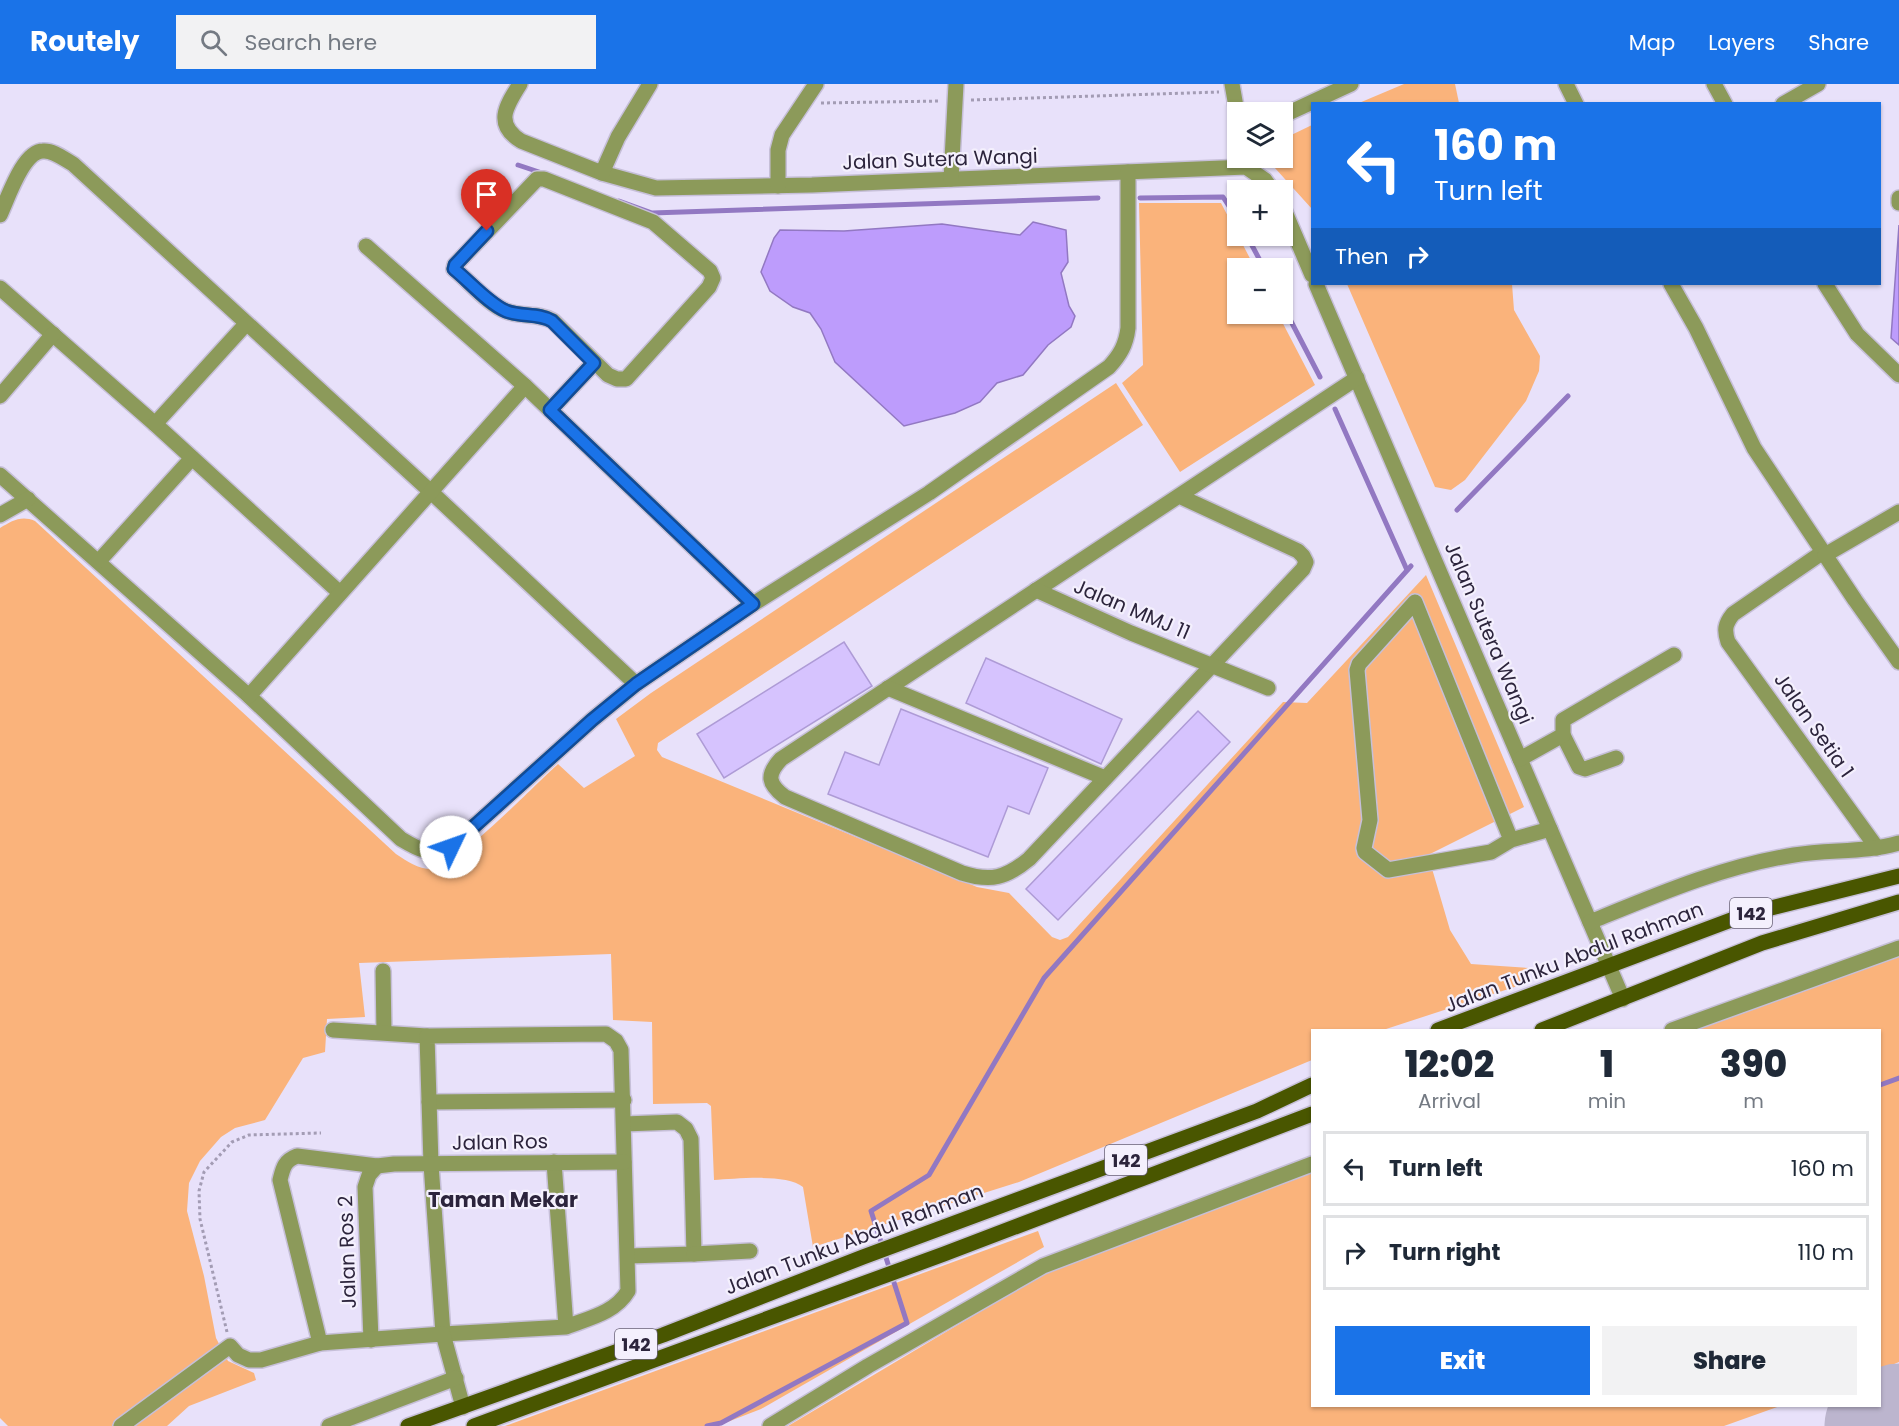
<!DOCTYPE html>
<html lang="en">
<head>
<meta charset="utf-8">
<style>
	:root { --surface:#fff; --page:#f2f2f3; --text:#1f2937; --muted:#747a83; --line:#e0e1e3; --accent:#1a73e8 }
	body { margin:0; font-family:Poppins,sans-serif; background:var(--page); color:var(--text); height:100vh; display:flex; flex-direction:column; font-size:22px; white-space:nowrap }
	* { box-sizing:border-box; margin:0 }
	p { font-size:20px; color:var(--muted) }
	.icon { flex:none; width:33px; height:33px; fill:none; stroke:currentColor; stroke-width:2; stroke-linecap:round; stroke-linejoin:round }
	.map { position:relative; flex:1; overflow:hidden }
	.sheet { position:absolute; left:1311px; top:945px; width:570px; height:378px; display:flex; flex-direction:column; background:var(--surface); border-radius:0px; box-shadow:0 2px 4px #0004 }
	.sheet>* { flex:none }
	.guide { position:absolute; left:1311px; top:18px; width:570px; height:183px; border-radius:0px; box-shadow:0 2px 4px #0004; background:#1a73e8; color:#fff; overflow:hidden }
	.controls { position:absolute; left:1227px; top:18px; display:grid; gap:12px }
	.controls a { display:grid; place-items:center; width:66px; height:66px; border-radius:0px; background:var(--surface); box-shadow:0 2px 4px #0004; font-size:30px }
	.pin { position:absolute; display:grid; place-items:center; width:51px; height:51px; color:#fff; margin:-62px -26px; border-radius:50% 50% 50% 0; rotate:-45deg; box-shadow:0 0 6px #0007 }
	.pin .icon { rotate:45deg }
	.me { position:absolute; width:66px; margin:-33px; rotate:48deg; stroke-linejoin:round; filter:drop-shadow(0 0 4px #0008) }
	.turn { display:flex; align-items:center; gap:21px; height:126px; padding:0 24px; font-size:27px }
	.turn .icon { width:78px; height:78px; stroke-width:2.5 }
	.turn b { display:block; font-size:42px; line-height:51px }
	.then { display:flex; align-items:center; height:57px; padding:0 24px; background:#0003; gap:12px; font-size:22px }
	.eta { display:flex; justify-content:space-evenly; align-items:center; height:102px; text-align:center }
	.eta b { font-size:36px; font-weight:800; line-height:42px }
	.primary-button { display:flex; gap:12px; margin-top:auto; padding:12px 24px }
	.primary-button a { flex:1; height:69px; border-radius:0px; background:var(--accent); color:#fff; font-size:24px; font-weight:800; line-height:69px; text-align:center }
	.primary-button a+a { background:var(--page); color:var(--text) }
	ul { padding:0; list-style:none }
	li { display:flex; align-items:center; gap:18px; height:75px; margin:0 12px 9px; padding:0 12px; border:3px solid var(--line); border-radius:0px }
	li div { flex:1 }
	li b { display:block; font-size:22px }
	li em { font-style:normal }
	header { display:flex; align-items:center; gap:36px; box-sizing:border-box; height:84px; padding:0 30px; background:var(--accent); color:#fff }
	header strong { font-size:28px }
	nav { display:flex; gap:33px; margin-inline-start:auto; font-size:21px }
	.search { width:420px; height:54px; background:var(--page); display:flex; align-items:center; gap:15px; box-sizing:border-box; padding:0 21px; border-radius:0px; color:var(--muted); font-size:22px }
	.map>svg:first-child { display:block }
	.green { fill:#fab37b }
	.water { fill:#bd9cfc; stroke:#9278c2; stroke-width:1.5 }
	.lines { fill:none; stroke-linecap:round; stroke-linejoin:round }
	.stream { stroke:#9278c2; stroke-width:5 }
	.runway { stroke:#bcb5ce; stroke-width:111 }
	.building { fill:#d6c3fe; stroke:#ae9bd6; stroke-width:1.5 }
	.minor-casing { stroke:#c6bfd8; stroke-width:18 }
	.major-casing { stroke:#c6bfd8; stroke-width:18 }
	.path { stroke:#a39cb4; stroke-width:3; stroke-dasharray:3 3; stroke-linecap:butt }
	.minor { stroke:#8c9a5a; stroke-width:15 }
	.major { stroke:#495600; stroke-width:15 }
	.route-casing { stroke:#114b97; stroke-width:15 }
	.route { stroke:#1a73e8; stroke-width:10 }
	.labels { text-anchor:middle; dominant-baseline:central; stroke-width:4.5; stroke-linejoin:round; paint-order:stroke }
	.shield { fill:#f4f0fd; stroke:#686176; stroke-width:1.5 }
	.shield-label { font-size:18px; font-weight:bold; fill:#2c243c }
	.street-label { font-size:20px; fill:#2c243c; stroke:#f4f0fd }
	.neighbourhood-label { font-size:21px; font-weight:bold; fill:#2c243c; stroke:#f4f0fd }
</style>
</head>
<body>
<header>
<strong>Routely</strong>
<div class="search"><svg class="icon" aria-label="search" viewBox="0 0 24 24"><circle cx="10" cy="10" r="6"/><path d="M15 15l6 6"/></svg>Search here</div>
<nav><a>Map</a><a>Layers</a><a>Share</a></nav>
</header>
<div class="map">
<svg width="1899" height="1342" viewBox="0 0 1899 1342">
	<rect width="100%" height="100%" fill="#e8e1fa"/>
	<g class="green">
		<path d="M1404,0H1455L1459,19H1359Z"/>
		<path d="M1312,41V125L1266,74H1282L1283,55Z"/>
		<path d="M1139,119H1221L1255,184H1238V230H1278L1315,301L1180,388L1122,299L1143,281Z"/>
		<path d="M1347,200H1512L1514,226L1540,272L1539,287L1526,317L1465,396L1451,406L1435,403Z"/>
		<path d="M1116,299L1143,341L658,659L657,666L662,673L977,803L1009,809L1052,853L1060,856L1068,853L1283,618L1307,619L1426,491L1524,723L1428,771L1450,846L1471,880L1529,884L1530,898L1383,946H1312V976L1019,1098L813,1163L803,1103C786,1089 736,1095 714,1096L711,1022L707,1019L653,1020L652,938L613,936L611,870L359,879L365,933L327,935L325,968L303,974L265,1036L235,1044L221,1053L200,1077L189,1099L187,1127L204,1192L216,1254L228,1277L254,1289L256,1296L189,1322L167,1342H8L0,1334V444C12,437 21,431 35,437L396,770C408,778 419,786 434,785C456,782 537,699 558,680L584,704L635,672L616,635L651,609Z"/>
		<path d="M1899,870V1278L1880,1286V946H1690Z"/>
		<path d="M1312,1088V1322H1780L1724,1342H788L1048,1187Z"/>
		<path d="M1038,1147L1044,1163L761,1325L717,1342H505Z"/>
	</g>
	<g class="water">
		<path d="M1033,138L1066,146L1068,178L1061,189L1069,222L1075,232L1071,243L1048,261L1023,291L997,299L980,318L955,329L904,342L835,278L821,245L810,229L793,223L770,207L761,188L774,154L780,146L844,147L942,140L1020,151Z"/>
		<path d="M1899,141V261L1891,254Z"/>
	</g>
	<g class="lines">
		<g class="stream">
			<path d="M518,81L542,89"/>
			<path d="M1140,114L1223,113L1238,136"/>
			<path d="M619,117L652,129L1098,114"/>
			<path d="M1247,152L1264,184"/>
			<path d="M1282,220L1320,293"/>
			<path d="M1335,325L1407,486"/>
			<path d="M1457,426L1568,312"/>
			<path d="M1880,1001L1899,994"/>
			<path d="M707,1342L721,1339L907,1239L871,1127L929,1091L1044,894L1411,482"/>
		</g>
		<path class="runway" d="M1880,1342L1899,1335"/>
	</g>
	<g class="building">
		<path d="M844,558L872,602L724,694L697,650Z"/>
		<path d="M986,574L1122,635L1101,680L966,619Z"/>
		<path d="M901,625L1048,684L1029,730L1008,722L988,773L828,710L845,668L879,681Z"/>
		<path d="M1198,627L1230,658L1058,836L1026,805Z"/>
	</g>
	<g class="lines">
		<g class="minor-casing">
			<g id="minor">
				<path d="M520,0C506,22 494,40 521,57L602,89L656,104L812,101L1246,83L1265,96L1272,106"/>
				<path d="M1232,0L1238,34"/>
				<path d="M1566,0L1576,20"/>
				<path d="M1714,0L1725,20"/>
				<path d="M1783,20L1818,0"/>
				<path d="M1282,32L1351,0"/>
				<path d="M602,89L618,53L650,0"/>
				<path d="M537,95H544L653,138L710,187L713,194L709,203L626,295H617L608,291L553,237C539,229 521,233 506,227C489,221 469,197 454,185L455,181Z"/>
				<path d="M951,95L956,0"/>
				<path d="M778,102V66L782,51L816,0"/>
				<path d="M1899,114V119"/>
				<path d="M1282,121L1312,191"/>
				<path d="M0,131C8,114 23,67 43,67C53,66 64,75 73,80L430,407L636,600"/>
				<path d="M366,162L525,302L753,520"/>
				<path d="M1316,200L1623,915"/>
				<path d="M1671,200L1696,244L1754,364L1855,516L1899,578"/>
				<path d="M1825,200L1857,250L1899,291"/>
				<path d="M0,204L155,340L340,509"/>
				<path d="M0,312L53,250"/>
				<path d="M550,326L594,279"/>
				<path d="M155,340L246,240"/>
				<path d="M0,391L249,612L401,755C421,767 428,771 451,763L592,636L636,600L753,520L929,409L1109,283C1120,271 1126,261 1128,244V88"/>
				<path d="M1179,412L1298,467L1303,472L1306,478L1303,485L1029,775C1006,794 991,798 962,789L785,713C768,700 766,691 781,675L1357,294"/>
				<path d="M0,431L28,415"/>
				<path d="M1823,468L1733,530C1725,540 1724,546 1728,558L1877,764"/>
				<path d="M1825,471L1899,428"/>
				<path d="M99,477L192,374"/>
				<path d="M1036,506L1131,549L1268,604"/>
				<path d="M888,604L1105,694"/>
				<path d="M249,612L525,302"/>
				<path d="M1563,651L1579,683L1585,685L1616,674"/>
				<path d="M1520,675L1563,651V636L1674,571"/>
				<path d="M1511,756L1491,768L1388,786L1365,768L1364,764L1370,736L1357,586L1359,580L1415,518L1511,756L1550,745"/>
				<path d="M1590,838C1656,811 1723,782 1794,771C1829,765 1865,769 1899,759"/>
				<path d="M383,887L384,948"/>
				<path d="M333,946L427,952"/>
				<path d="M1672,946L1899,864"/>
				<path d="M429,1018L624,1016"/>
				<path d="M624,1040L677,1038L686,1045L691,1055L694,1170L628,1172"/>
				<path d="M554,1078L566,1243C589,1234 615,1229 628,1207L621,966L616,957L606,950L427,952L431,1080L443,1250L566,1243"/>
				<path d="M694,1170L750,1167"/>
				<path d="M371,1256L365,1103L369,1091L377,1082"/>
				<path d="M320,1259L280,1096C283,1084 284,1077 297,1072L377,1082L394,1080L624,1078"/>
				<path d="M121,1342L230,1262L238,1271L249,1276H261L320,1259L443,1250L463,1323"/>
				<path d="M329,1342L456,1294"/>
				<path d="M770,1342L868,1282L1043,1182L1312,1080"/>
			</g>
		</g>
		<g class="major-casing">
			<g id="major">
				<path d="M1438,946L1747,830L1899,792"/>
				<path d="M1542,946L1762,859L1899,818"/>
				<path d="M408,1342L663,1251L863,1173L1257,1027L1312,1001"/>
				<path d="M474,1342L944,1170L1312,1030"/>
			</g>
		</g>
		<g class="path">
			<path d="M971,16L1219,8"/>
			<path d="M821,19L940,17"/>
			<path d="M227,1248L200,1135L199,1107L204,1088L232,1058L249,1051L321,1049"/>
		</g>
		<use href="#minor" class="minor"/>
		<use href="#major" class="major"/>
	</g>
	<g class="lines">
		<g class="route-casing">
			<path id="route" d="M451,763L592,636L636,600L753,520L550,326L594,279L552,237C539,229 521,233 506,227C489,220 469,197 454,185L455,181L487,147"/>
		</g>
		<use href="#route" class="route"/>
	</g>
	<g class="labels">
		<g class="shield">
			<rect x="1730" y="814" width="42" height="30" rx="4.5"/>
			<rect x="1105" y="1061" width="42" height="30" rx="4.5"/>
			<rect x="615" y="1245" width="42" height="30" rx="4.5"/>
		</g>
		<g class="shield-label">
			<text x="1751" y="829">142</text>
			<text x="1126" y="1076">142</text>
			<text x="636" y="1260">142</text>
		</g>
		<g class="street-label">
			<text transform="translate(940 75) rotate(-2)">Jalan Sutera Wangi</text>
			<text transform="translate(1132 525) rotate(23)">Jalan MMJ 11</text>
			<text transform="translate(1489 549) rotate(67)">Jalan Sutera Wangi</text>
			<text transform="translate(1814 641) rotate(55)">Jalan Setia 1</text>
			<text transform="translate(1574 873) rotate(-21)">Jalan Tunku Abdul Rahman</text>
			<text transform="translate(500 1058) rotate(-1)">Jalan Ros</text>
			<text transform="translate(854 1155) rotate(-21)">Jalan Tunku Abdul Rahman</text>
			<text transform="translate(347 1168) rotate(-92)">Jalan Ros 2</text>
		</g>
		<g class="neighbourhood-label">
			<text x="503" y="1115">Taman Mekar</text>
		</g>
	</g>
</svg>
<div class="controls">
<a><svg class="icon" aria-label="layers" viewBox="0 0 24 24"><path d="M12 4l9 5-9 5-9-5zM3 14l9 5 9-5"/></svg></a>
<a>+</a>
<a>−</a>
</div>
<div class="pin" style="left:487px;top:147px;background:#d93025"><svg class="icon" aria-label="arrive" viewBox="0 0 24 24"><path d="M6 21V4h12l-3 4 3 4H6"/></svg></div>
<svg class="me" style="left:451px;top:763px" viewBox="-20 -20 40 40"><circle r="19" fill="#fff"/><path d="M0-13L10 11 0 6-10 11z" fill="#1a73e8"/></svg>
<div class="guide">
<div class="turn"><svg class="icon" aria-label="left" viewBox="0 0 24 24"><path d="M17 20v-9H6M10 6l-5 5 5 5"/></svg><div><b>160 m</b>Turn left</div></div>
<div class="then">Then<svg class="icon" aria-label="right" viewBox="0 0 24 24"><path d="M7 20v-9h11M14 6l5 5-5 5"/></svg></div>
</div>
<section class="sheet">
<div class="eta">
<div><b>12:02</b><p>Arrival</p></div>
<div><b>1</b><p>min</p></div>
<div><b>390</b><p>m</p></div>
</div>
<ul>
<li><svg class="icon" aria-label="left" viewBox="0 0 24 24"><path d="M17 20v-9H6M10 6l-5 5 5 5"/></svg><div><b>Turn left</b></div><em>160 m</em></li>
<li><svg class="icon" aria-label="right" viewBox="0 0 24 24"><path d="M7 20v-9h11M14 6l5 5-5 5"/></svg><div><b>Turn right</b></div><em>110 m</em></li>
</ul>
<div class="primary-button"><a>Exit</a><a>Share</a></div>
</section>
</div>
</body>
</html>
